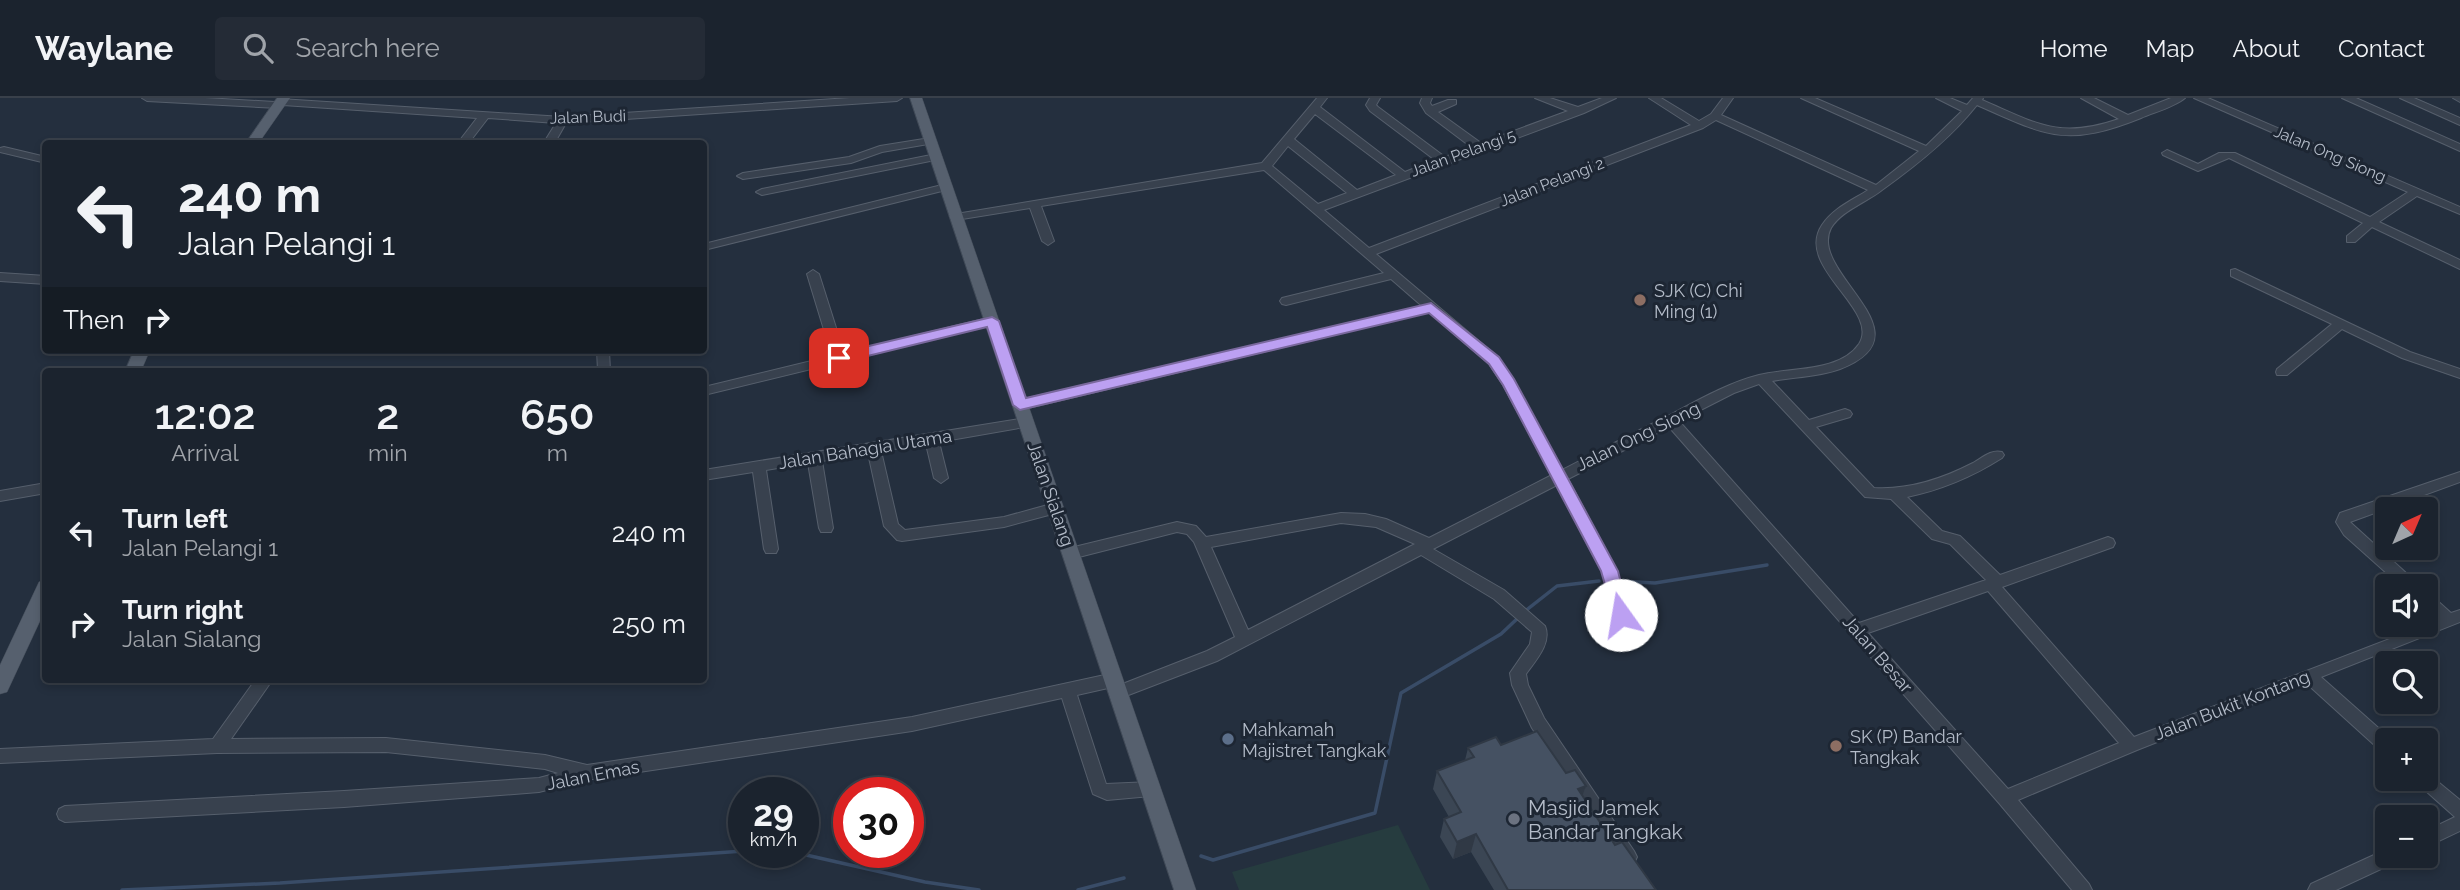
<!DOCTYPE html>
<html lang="en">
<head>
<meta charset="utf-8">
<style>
	:root { --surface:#1b232e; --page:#242b36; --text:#f1f3f6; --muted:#a0a4aa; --line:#39404a }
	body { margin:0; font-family:Raleway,sans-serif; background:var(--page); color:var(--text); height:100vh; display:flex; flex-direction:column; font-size:26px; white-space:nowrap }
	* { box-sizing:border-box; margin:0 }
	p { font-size:23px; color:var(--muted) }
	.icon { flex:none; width:38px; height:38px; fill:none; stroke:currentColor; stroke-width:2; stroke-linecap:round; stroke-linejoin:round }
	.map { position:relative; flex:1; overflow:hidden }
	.panel { position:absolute; left:42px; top:270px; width:665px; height:315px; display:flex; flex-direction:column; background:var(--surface); border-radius:7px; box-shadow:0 4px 10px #0003,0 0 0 2px var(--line) }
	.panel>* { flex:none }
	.top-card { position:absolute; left:42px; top:42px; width:665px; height:214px; border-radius:7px; box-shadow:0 4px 10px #0003,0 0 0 2px var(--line); background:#1b232e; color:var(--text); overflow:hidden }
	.needle { width:46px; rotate:44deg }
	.fabs { position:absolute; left:2375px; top:399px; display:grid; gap:14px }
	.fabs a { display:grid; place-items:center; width:63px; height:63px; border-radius:7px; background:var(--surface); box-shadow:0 4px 10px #0003,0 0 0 2px var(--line); font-size:35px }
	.speed { position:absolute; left:728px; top:679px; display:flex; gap:14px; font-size:35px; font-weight:700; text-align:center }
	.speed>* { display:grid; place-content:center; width:91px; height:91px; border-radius:50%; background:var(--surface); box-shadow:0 4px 10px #0003,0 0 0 2px var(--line); line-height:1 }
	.speed small { font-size:18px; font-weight:400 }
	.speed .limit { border:10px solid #d22; background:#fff; color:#111 }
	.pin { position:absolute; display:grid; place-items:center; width:60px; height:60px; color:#fff; margin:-30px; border-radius:14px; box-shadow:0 4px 10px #0006 }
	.me { position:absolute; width:77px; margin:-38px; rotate:347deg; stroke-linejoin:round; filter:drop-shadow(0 0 5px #0008) }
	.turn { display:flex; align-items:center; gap:24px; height:147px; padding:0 21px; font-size:32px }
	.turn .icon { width:91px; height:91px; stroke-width:2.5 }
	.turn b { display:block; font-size:49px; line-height:60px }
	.then { display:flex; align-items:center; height:66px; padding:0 21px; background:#0003; gap:14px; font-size:26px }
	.eta { display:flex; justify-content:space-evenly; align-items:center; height:119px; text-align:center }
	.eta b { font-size:42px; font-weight:600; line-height:49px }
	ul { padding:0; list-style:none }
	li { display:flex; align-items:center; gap:21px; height:91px; padding:0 21px }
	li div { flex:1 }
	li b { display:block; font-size:26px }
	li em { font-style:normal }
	header { display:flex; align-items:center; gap:42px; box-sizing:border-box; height:98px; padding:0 35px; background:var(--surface); border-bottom:2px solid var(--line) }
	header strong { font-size:33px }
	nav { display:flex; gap:38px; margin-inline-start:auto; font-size:24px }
	.search { width:490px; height:63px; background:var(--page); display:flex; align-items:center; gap:18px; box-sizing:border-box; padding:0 24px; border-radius:7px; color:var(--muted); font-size:26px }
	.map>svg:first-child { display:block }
	.green { fill:#263c3f }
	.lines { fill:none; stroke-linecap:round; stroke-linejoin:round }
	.stream { stroke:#394c67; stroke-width:3.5 }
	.minor-casing { stroke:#565f6c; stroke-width:2 }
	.major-casing { stroke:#414a57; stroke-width:1 }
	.minor { fill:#38414e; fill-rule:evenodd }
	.major { fill:#56606e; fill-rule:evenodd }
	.wall { fill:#3b4654 }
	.shaded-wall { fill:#303945 }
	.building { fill:#455162; stroke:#303945; stroke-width:2 }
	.route { fill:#bca0f2; stroke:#7a689d; stroke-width:2 }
	.education-dot { fill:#8d6e63; stroke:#1d2633; stroke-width:2.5 }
	.service-dot { fill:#5c6f8a; stroke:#1d2633; stroke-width:2.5 }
	.worship-dot { fill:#6b7280; stroke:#1d2633; stroke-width:2.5 }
	.labels { text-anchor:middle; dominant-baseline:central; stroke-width:6; stroke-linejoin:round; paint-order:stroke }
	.far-street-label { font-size:16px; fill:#b4bcc9; stroke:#1d2633 }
	.poi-label { font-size:18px; fill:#b4bcc9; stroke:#1d2633; text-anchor:start }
	.street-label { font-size:18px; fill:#b4bcc9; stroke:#1d2633 }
	.near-poi-label { font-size:21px; fill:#b4bcc9; stroke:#1d2633; text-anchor:start }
</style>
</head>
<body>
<header>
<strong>Waylane</strong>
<div class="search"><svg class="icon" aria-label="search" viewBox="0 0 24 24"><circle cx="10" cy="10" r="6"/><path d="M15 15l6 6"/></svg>Search here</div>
<nav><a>Home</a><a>Map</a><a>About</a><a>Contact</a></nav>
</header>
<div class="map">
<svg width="2460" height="792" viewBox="0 0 2460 792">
	<rect width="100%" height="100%" fill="#242f3e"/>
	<path class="green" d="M1398,727L1430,792H1239L1232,774Z"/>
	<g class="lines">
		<g class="stream">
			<path d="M1617,483L1655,485L1767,467"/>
			<path d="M1524,514L1557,488L1599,483"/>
			<path d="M793,754L925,784L979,792"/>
			<path d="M1201,758L1213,762L1375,715L1401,595L1501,536L1519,519"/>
			<path d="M122,792L280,785L744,753"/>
			<path d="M1078,792L1124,780"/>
		</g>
		<g class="minor-casing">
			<g id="minor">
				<path d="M142,0H205L275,4L280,1L563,19L850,0H902L897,3L566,25L554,46H543L556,25L488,20L468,46H457L477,20L283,7L278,10L147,3Z"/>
				<path d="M1317,0H1327L1320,9L1405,74L1435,62L1370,13L1366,7L1370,0H1380L1376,7L1378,9L1445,59L1471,49L1426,15L1420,5L1422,0H1432L1430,5L1432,8L1448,2H1456V6L1438,14L1481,45L1568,13L1535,0H1550L1578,9L1602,0H1616L1584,15L1324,112L1369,150L1691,27L1649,0H1661L1699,23L1711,16L1723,0H1733L1721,17L1876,87L1919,53L1801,0H1815L1926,48L1962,13L1936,0H1950L1967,7L1973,0H1983L1982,2C2036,25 2058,42 2119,21L2081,0H2094L2128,17L2171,0H2185C2174,9 2155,14 2141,20C2066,50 2047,38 1977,7C1951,40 1917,67 1882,92C1867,104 1841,113 1831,130C1807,175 1933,235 1840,271C1818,279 1794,279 1772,283L1809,322L1845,311L1850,313L1852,316L1850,319L1816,329L1874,390C1908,392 1942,381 1973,365C1982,360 1991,351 2002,354L2004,357L2002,360C1972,379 1941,392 1907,399L1942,433L1960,438L2000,477L2108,439L2113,441L2115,445L2113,449L2002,489L2134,639L2426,527L2437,520L2426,510V495L2431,497L2451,515L2460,512V524L2321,579L2392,642H2387V655L2381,653L2306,585L2137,652L2018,702L2089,786L2092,792H2072L1999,705L1669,329L1568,381L1617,473L1629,517L1626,521L1621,523L1616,521L1603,473L1557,387L1433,451L1504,492L1545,528C1552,545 1536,562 1526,576L1528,587L1544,620L1634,753L1637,759L1634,765L1628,767L1622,765L1532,630L1512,587L1510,575L1530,546L1532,534L1494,501L1421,457L1217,563L1118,601L1112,599L1110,594L1112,589L1117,588L1077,597L1106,686L1151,684L1157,686L1159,691L1157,696L1151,698L1107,702L1093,696L1062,600L912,633L586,682L539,694L344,709L65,724L59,721L57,716L59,711L65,708L344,693L539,680L558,675L545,671L386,654L217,655L0,665V651L213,641L256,581H273L231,641L386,640L545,657L587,667L912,619L1114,575L1120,577L1122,582L1120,587L1207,553L1235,539L1194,444L1187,436L1177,434L1071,461L1066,459L1064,455L1066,451L1177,424L1196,428L1206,439L1341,415L1365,416L1386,421L1429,440L1552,377L1503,287L1489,266L1429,214L1020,312L1015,310L1013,307L1015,304L1020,302L1422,208L1391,181L1286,207L1282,206L1280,203L1282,200L1384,175L1264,72L1041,108L1054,143L1048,147L1042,143L1030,110L956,122L950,119L956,116L1262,65ZM1315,16L1396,77L1357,92L1294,41ZM1716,22L1868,92C1853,102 1833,110 1822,127C1794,169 1881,212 1859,246C1839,275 1790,269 1759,277C1728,285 1700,301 1672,316C1635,334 1599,353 1562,372L1515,285L1499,260L1376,156L1703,30ZM1288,48L1347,95L1318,106L1272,68ZM1759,286L1865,399L1891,401L1932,441L1950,446L1986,482L1859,525L1679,323L1734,295ZM1341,425L1376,429L1415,446L1248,532L1211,449ZM1988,493L2119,645L2008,691L1868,535Z"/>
				<path d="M2194,0H2208L2460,109V116L2417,98L2379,124L2460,162V171L2372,129L2355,144H2347V138L2363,125L2229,60L2198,73L2163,57L2162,55L2167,52L2198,66L2219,55H2235L2370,119L2408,94Z"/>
				<path d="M2342,0H2356L2460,46V53Z"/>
				<path d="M2400,0H2414L2460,20V27Z"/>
				<path d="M2453,0H2460V4Z"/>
				<path d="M930,40L934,41V45L882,54L851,65L743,81L737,78L743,75L849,59L880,48Z"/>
				<path d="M4,49L46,59V65L0,54V50Z"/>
				<path d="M936,56L941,59L940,61L762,97L756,94L762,91Z"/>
				<path d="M946,86L952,89L950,91L704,152V146Z"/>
				<path d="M2235,171L2410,254L2460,271V280L2402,260L2342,231L2287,277H2277L2276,274L2277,271L2332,226L2231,178V172Z"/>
				<path d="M813,172L819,176L844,255L992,219L998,223L992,227L704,297V289L832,258L807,176Z"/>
				<path d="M0,175L46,178V186L0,183Z"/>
				<path d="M597,252H609L610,273H598Z"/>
				<path d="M1026,320L1031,322L1033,325L1031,328L939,344L948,380L941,385L934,380L926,346L881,353L898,426L905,432L1004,419L1055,405L1060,406L1062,410L1060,414L1004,429L902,443L897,442L884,428L868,355L822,363L833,430L831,434H821L819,430L808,365L766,372L778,451L776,455H766L764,451L753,374L704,382V372Z"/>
				<path d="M2460,374V384L2350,424L2416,484L2418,488H2401L2344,437L2336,424L2340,415Z"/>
				<path d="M46,385V395L0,403V393Z"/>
				<path d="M2426,674L2460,702V733L2426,749V733L2455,719L2418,686L2416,681H2426Z"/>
				<path d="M2387,751V758H2399L2396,764L2336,792H2308L2311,786Z"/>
			</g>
		</g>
		<g class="major-casing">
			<g id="major">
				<path d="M277,0H290L258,46H245Z"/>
				<path d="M910,0H922L1196,792H1174Z"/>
				<path d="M134,252H150L141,273H125Z"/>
				<path d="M46,482V510L7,594L0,596V567L39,484Z"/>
			</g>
		</g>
		<use href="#minor" class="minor"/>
		<use href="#major" class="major"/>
	</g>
	<path class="wall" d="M1501,647L1566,675L1586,688L1582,698L1615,747L1656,792H1494L1471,754L1453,761L1440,739L1444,721L1449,719L1433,691L1437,673L1465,662L1468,650Z"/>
	<g class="shaded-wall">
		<path d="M1586,688L1579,706L1578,691Z"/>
		<path d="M1476,736L1471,754L1453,761L1457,744Z"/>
	</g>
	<path class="building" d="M1537,633L1566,675L1575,672L1586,688L1578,691L1615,747L1622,744L1656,792H1508L1476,736L1457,744L1444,721L1461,714L1437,673L1474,659L1468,650L1496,639L1501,647Z"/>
	<path class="route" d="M1431,205L1499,259L1514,281L1618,473L1629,517L1627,521H1615L1601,473L1503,287L1489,266L1429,215L1020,312L1013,307L987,229L839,265L831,260L839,255L992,219L999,223L1026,300Z"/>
	<g class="education-dot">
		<circle cx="1640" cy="202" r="7"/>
		<circle cx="1836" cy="648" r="7"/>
	</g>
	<circle class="service-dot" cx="1228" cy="641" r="7"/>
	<circle class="worship-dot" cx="1514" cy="721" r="7"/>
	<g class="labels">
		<g class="far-street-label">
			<text transform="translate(588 19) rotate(-2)">Jalan Budi</text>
			<text transform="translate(1463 55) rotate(-20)">Jalan Pelangi 5</text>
			<text transform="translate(2330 56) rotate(23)">Jalan Ong Siong</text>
			<text transform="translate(1552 84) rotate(-21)">Jalan Pelangi 2</text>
		</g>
		<g class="poi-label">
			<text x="1654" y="192">SJK (C) Chi<tspan x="1654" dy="21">Ming (1)</tspan></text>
			<text x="1242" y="631">Mahkamah<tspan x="1242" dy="21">Majistret Tangkak</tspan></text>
			<text x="1850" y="638">SK (P) Bandar<tspan x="1850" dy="21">Tangkak</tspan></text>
		</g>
		<g class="street-label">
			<text transform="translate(1638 338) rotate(-26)">Jalan Ong Siong</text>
			<text transform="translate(865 351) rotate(-9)">Jalan Bahagia Utama</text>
			<text transform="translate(1051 396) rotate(71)">Jalan Sialang</text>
			<text transform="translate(1878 556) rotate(49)">Jalan Besar</text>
			<text transform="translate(2232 607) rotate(-21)">Jalan Bukit Kontang</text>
			<text transform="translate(593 677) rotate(-11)">Jalan Emas</text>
		</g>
		<g class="near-poi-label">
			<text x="1528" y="709">Masjid Jamek<tspan x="1528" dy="24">Bandar Tangkak</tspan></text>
		</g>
	</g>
</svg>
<div class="fabs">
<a><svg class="needle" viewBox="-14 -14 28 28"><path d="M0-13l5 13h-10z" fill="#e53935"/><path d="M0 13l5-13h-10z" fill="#a0a4aa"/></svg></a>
<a><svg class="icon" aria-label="sound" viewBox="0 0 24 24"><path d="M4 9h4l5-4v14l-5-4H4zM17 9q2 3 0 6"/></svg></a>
<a><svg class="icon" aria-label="search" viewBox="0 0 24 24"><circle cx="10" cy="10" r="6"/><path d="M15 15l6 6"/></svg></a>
<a>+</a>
<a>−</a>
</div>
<div class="speed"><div>29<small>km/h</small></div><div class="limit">30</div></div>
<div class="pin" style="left:839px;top:260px;background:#d93025"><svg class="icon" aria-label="arrive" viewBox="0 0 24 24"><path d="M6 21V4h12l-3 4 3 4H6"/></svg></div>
<svg class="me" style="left:1621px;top:517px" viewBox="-20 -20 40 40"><circle r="19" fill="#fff"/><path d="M0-13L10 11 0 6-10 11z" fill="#bca0f2"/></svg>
<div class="top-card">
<div class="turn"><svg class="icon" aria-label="left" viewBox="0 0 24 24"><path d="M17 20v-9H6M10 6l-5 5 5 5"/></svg><div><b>240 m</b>Jalan Pelangi 1</div></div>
<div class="then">Then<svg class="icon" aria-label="right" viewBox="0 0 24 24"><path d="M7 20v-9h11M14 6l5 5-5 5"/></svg></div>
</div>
<section class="panel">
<div class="eta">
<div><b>12:02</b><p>Arrival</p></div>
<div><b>2</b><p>min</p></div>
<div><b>650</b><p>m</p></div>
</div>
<ul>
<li><svg class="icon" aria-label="left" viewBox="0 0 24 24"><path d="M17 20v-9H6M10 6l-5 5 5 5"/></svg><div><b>Turn left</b><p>Jalan Pelangi 1</p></div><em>240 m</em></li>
<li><svg class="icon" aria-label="right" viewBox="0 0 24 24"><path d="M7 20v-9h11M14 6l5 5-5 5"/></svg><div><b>Turn right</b><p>Jalan Sialang</p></div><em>250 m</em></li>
</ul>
</section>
</div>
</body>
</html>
